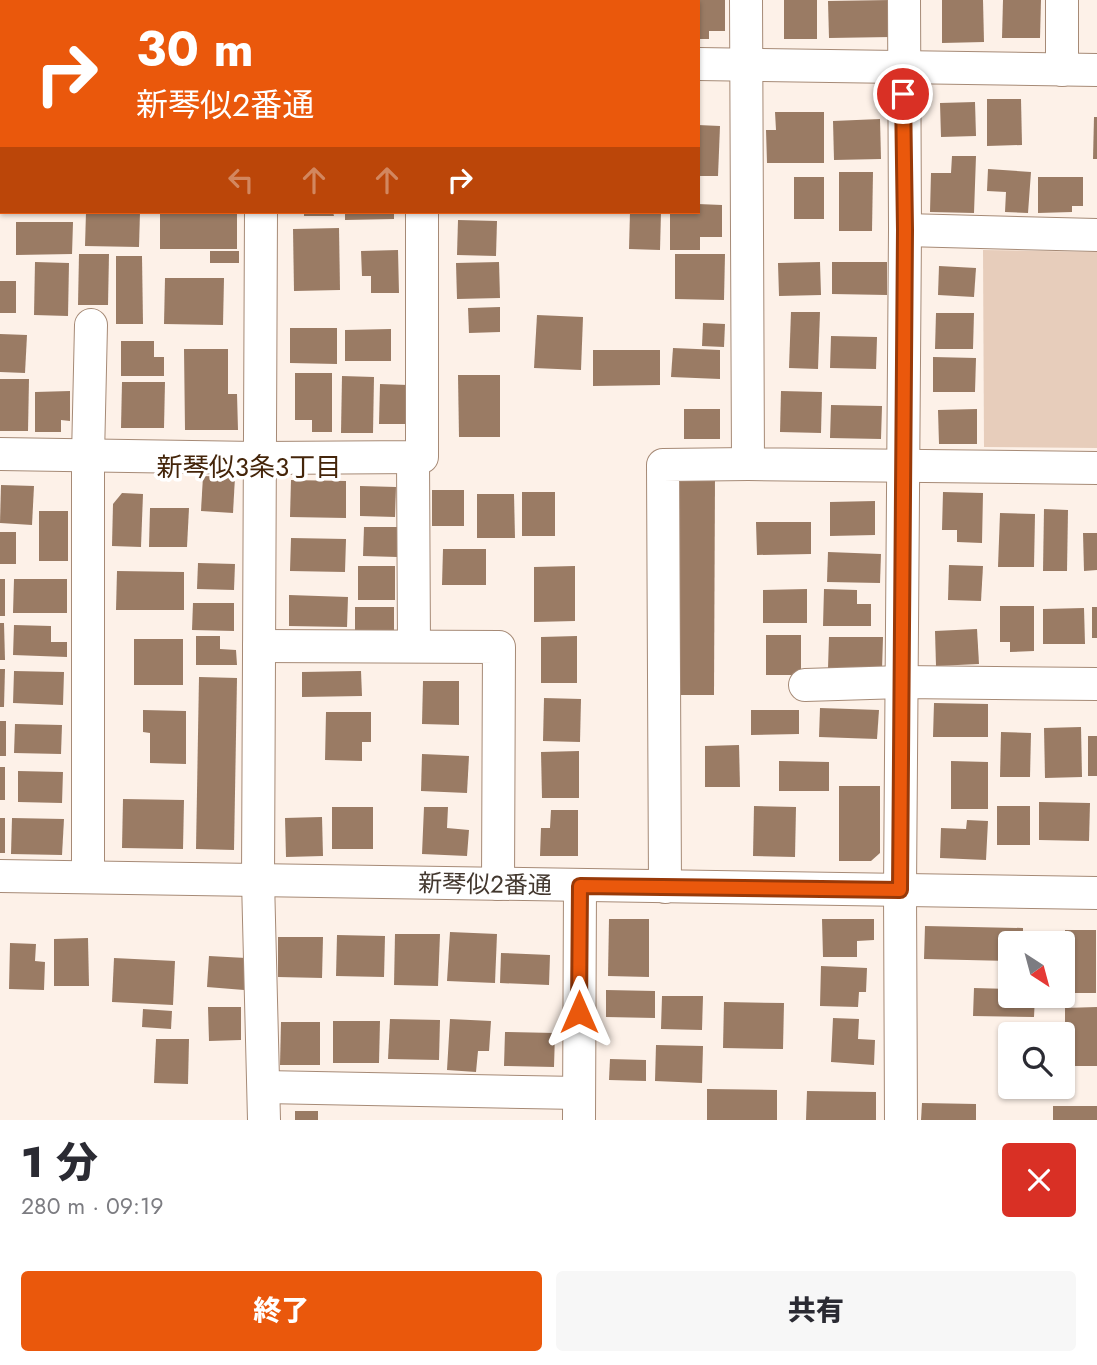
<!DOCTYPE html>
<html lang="ja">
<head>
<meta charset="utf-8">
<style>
	:root { --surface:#fff; --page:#f7f7f7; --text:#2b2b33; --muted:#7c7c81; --accent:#ea580c }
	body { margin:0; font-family:Jost,"Noto Sans JP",sans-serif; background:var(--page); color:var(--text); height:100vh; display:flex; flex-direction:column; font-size:26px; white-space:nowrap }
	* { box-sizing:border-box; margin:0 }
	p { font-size:23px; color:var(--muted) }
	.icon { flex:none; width:38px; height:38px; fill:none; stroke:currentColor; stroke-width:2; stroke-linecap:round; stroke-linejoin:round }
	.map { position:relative; height:1120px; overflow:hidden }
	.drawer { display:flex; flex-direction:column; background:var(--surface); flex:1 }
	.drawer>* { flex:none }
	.top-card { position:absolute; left:0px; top:0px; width:700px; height:214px; box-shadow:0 2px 5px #0004; background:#ea580c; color:#fff; overflow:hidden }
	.needle { width:46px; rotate:144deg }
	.buttons { position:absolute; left:998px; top:931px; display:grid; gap:14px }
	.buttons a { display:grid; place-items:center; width:77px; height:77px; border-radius:7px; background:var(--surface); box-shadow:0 2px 5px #0004; font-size:35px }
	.pin { position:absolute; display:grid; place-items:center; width:60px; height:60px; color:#fff; margin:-30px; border:4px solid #fff; border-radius:50%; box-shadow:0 2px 7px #0007 }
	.me { position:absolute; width:77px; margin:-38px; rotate:0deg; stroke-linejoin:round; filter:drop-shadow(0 0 5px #0008) }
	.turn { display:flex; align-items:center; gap:24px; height:147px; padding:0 21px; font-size:32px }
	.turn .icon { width:91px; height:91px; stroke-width:2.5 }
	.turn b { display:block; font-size:49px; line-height:60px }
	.lanes { display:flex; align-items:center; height:66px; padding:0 21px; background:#0003; justify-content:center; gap:35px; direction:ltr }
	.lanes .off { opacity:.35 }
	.round { display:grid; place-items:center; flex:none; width:74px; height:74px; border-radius:7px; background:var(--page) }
	.head { display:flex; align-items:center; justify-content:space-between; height:119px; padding:0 21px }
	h1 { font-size:42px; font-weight:800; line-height:52px }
	.action { display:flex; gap:14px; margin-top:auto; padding:14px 21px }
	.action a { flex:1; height:80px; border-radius:7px; background:var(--accent); color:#fff; font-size:28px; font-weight:800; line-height:80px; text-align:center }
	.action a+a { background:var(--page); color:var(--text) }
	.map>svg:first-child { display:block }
	.green { fill:#e7cdbb }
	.building { fill:#9a7b64 }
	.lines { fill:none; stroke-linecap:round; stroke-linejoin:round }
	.minor-casing { stroke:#a68a76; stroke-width:34 }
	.minor { stroke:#fff; stroke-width:32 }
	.route-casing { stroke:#983908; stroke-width:18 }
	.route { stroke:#ea580c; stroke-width:12 }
	.labels { text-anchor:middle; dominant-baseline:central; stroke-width:7; stroke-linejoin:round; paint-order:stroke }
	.street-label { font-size:24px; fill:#42372e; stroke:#fff }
	.neighbourhood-label { font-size:26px; fill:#44250a; stroke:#fff }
</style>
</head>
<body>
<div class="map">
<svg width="1097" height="1120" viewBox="0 0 1097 1120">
	<rect width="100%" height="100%" fill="#fdf1e8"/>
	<path class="green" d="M983,250L1097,252V448L984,447Z"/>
	<g class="building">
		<path d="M698,0H725V31H709V39H698Z"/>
		<rect x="784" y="0" width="33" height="39"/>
		<path d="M891,0V37L829,38L828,1Z"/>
		<path d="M942,0H983L984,42L942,43Z"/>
		<path d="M1003,0H1041L1040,38H1002Z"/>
		<path d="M987,99H1021L1022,145L987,146Z"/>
		<path d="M975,102L976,136L941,137L940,103Z"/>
		<path d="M775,112H824V163H767L766,130H776Z"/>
		<path d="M1094,117H1097V159H1093Z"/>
		<path d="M880,119L881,159L834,160L833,121Z"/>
		<path d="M698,125L720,126L718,176H698Z"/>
		<path d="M952,156H976L974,213L930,212L931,173H951Z"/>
		<path d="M988,169L1031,172L1028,213L1005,212L1006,192L987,191Z"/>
		<path d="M839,172H873L872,231H839Z"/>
		<rect x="794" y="177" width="30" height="42"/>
		<path d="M1038,177H1083V206H1072V212L1038,213Z"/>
		<path d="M698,204L722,205V237H700V250H670V212H698Z"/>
		<path d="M86,212H140L139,247L85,246Z"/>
		<rect x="160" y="212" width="77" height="37"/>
		<path d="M304,212H333L334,216H304Z"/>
		<path d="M345,212H394V219L345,220Z"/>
		<path d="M630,212H661L660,250L629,249Z"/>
		<path d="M458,220L497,221L496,256L457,255Z"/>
		<path d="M16,222H73L72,254L16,255Z"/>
		<path d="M339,228L340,290L294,291L293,229Z"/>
		<path d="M398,250L399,293H371V276H362L361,251Z"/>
		<rect x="210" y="251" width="29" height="12"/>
		<path d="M79,254H109L108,305H78Z"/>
		<path d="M675,254H725L724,300L675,299Z"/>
		<path d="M116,256H142L143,324H116Z"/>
		<path d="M35,262L69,263L68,316L34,315Z"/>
		<path d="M499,262L500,298L457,299L456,263Z"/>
		<path d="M820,262L821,295L779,296L778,263Z"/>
		<path d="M832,262H887V295L832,294Z"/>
		<path d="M939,266L976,268L974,297L938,295Z"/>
		<path d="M165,278H224L223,325L164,324Z"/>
		<rect x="0" y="281" width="16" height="32"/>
		<path d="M500,307V332L469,333L468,308Z"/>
		<path d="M791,312H820L818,369L789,368Z"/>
		<path d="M936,313H974L973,349H935Z"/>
		<path d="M537,315L583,317L581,370L534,368Z"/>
		<path d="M703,323L725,324L724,347L702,346Z"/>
		<path d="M290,328H337V364L290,363Z"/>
		<path d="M391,329V361H345V330Z"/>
		<path d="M0,334L27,335L25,373L0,372Z"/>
		<path d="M831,336L877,337L876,369L830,368Z"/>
		<path d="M121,341H154V357H164V376H121Z"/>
		<path d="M673,348L720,350V379L671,377Z"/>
		<path d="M184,349H228V394H237L238,430H185Z"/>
		<path d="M593,350H660V385L593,386Z"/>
		<path d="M933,357L976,358L975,392H933Z"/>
		<path d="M295,373H332V432H312V420H295Z"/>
		<path d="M458,375H500V437H459Z"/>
		<path d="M342,376L374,377L373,433H341Z"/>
		<path d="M0,379H29L28,431H0Z"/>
		<path d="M122,382H165L164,428H121Z"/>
		<path d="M380,384L408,385L407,424H379Z"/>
		<path d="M70,391V421L61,420V432H35V392Z"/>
		<path d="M781,391L822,392L821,433L780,432Z"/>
		<path d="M831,405L882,406L881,439L830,438Z"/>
		<rect x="684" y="409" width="36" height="30"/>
		<path d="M977,409V444H939L938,410Z"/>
		<path d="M203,476L235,477L233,513L201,511Z"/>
		<path d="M673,476H715L714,695H671Z"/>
		<path d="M291,480L346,481V518L290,517Z"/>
		<path d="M1,485L34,486L32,525L0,523Z"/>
		<path d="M360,486L396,487L395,517L360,516Z"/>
		<rect x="432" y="490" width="32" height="36"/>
		<rect x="522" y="492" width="33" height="44"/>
		<path d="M943,492L983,493L982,543L957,542V530H942Z"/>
		<path d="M122,493L143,494L141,547L112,546L113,504Z"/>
		<path d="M477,494H514L515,538H477Z"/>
		<path d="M875,501V535L830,536V502Z"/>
		<path d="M150,508H189L187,547H149Z"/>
		<path d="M1044,509L1068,510L1067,571H1043Z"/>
		<rect x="39" y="511" width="29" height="50"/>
		<path d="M1000,513L1035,514L1034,567H998Z"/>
		<path d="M756,522H811V554L757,555Z"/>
		<path d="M364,527H398L397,557L363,556Z"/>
		<rect x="0" y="532" width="16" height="32"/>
		<path d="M1083,533H1097V570L1084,571Z"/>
		<path d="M291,538L346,539L345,572L290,571Z"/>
		<path d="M443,549H486V585H442Z"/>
		<path d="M828,552L881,554L880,583L827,582Z"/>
		<path d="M198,563L235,564L234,590L197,589Z"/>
		<path d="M949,565L983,566L981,601L948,600Z"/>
		<rect x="358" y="566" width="37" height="34"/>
		<path d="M575,566V621L534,622V567Z"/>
		<path d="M117,571L184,572V610H116Z"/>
		<rect x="0" y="579" width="5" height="37"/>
		<path d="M14,579H67V613H13Z"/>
		<path d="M807,589V623H763V590Z"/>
		<path d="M824,589L857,590V604H871V626H823Z"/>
		<path d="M289,595L348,597L347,627L289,626Z"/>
		<path d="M193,603H234V631L192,630Z"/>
		<path d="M1000,606H1034V651L1010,652V642H1000Z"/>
		<rect x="355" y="607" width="39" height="24"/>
		<rect x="1092" y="607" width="5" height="31"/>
		<path d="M1084,608L1085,644H1043V609Z"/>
		<path d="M0,623H4L5,660H0Z"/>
		<path d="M14,625L51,626V642H67V657L13,655Z"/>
		<path d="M977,629L979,664L936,666L935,631Z"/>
		<rect x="766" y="635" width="35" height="40"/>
		<path d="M196,636H220V649L236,650L237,665H196Z"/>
		<path d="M577,636V683H541V637Z"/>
		<path d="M829,637H883L882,669L828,668Z"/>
		<rect x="134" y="639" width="49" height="46"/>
		<path d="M0,669H5L4,707H0Z"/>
		<path d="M14,671L64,672L63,705L13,703Z"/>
		<path d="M361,671L362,696L302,697V672Z"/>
		<path d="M199,677L237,678L234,850L196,849Z"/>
		<path d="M423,681H459V725L422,724Z"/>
		<path d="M544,698L581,699L580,742L543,741Z"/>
		<path d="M934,703L988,704V737H933Z"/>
		<path d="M820,708L879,710L877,739L819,737Z"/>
		<path d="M143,710L186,711V764L150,763V733L143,732Z"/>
		<path d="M751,710H799V734L751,735Z"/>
		<path d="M326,712H371V742H362V761L325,760Z"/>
		<rect x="0" y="721" width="6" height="35"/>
		<path d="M15,724L62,725L61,754L14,753Z"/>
		<path d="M1081,727L1082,777L1045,778L1044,728Z"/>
		<path d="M1001,732L1031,733L1030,777H1000Z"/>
		<rect x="1088" y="736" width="9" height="40"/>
		<path d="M739,745L740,787H705V746Z"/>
		<path d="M579,751V798H542L541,752Z"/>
		<path d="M422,754L469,756L467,793L421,791Z"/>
		<path d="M779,761L829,762V791H779Z"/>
		<path d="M951,761L988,762V809H951Z"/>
		<rect x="0" y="767" width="5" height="33"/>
		<path d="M18,771L63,772L62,803L18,802Z"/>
		<path d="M839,786H880V853L871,861H839Z"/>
		<path d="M123,799L184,800L183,849L122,848Z"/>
		<path d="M1039,802L1090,803L1089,841L1039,840Z"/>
		<path d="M754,806L796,807L795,857L753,856Z"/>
		<rect x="997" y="806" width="33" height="39"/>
		<rect x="332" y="807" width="41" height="42"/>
		<path d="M424,807H448L447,828L469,830L467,856L422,854Z"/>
		<path d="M551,810H578V856H540L541,828H550Z"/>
		<path d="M322,817L323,856L286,857L285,818Z"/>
		<rect x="0" y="818" width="5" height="35"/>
		<path d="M12,818L64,819L62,855L11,854Z"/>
		<path d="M967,820L988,821L986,860L940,858L941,828L966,829Z"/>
		<path d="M609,919H649V977L608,976Z"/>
		<path d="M822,919H874V940L857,941V957H823Z"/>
		<path d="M925,926L1023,928V943H1010V961L924,959Z"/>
		<rect x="1065" y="930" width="31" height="63"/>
		<path d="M450,932L497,934L495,983L447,981Z"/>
		<path d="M395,934H440L438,986L394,985Z"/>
		<path d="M337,935L385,936L384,977L336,976Z"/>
		<path d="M278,937H323L322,978L278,977Z"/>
		<path d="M88,938L89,986H54V939Z"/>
		<path d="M10,943L36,944L35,961L45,962L44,990L9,989Z"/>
		<path d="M501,953L550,955L549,985L500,983Z"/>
		<path d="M209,956L246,958L244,990L207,987Z"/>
		<path d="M114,958L175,961L173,1005L112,1002Z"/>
		<path d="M821,966L867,968L866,992H859L858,1007L820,1006Z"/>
		<path d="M974,988L1010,989V996H1035L1034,1017L973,1016Z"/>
		<path d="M606,990L655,991V1018L606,1017Z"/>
		<path d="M662,996H703L702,1030L661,1029Z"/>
		<path d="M724,1002L784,1003L783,1049L723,1048Z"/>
		<path d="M208,1007H241V1040L209,1041Z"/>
		<path d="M1097,1007V1066H1065V1008Z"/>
		<path d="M143,1009L172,1011L171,1029L142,1027Z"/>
		<path d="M833,1018L859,1019L858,1039L875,1040L874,1065L831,1062Z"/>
		<path d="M390,1019L440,1020L439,1060L388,1059Z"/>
		<path d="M450,1019L491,1021L489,1051H478L476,1072L447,1070Z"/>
		<path d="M333,1021H380L379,1063H333Z"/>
		<path d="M281,1022H320V1065H280Z"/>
		<path d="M505,1032L555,1033L554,1067L504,1066Z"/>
		<path d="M156,1039H189L188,1084L154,1083Z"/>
		<path d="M656,1045L703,1046L702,1083L655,1081Z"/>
		<path d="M610,1059L646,1060V1081L609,1080Z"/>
		<path d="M707,1089L777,1090V1120H707Z"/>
		<path d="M807,1091L876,1092V1120H806Z"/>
		<path d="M922,1103L976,1104V1120H921Z"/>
		<rect x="1053" y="1106" width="44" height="14"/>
		<rect x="295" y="1111" width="23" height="9"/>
	</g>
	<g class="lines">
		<g class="minor-casing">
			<g id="minor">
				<path d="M422,0V2"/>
				<path d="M746,0L748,464L1097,468"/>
				<path d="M262,2V0"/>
				<path d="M584,2V0"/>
				<path d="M0,53H2"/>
				<path d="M698,64L1097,70"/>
				<path d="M1062,70V0"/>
				<path d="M261,212L258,880L264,1120"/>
				<path d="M905,230L1097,235"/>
				<path d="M0,454L261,458L422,457V212"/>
				<path d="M413,458L414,646"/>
				<path d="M259,646L499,647L498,884"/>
				<path d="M805,685L902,682L1097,684"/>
				<path d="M0,876L1097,893"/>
				<path d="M88,877V456L91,325"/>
				<path d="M665,887L663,465L748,464"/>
				<path d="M264,1087L579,1093"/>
				<path d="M579,1120L580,885"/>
				<path d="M901,1120L900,890L905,230L904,0"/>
			</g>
		</g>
		<use href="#minor" class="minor"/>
	</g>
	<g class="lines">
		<g class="route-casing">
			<path id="route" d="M579,1012L580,886L900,890L905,230L903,94"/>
		</g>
		<use href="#route" class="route"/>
	</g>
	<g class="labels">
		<g class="street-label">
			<text transform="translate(485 884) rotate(1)">新琴似2番通</text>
		</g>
		<g class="neighbourhood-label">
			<text x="249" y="467">新琴似3条3丁目</text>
		</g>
	</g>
</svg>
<div class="buttons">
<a><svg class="needle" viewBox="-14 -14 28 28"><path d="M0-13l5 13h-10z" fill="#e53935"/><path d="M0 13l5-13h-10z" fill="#7c7c81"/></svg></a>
<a><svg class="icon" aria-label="search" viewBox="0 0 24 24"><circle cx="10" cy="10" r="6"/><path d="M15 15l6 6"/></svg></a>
</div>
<div class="pin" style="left:903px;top:94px;background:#d93025"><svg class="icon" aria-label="arrive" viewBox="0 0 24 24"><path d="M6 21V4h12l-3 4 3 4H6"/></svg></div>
<svg class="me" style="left:579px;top:1012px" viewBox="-20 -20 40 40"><path d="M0-17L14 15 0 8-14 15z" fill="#ea580c" stroke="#fff" stroke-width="4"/></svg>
<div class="top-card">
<div class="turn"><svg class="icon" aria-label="right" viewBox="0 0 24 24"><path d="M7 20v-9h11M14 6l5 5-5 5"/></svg><div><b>30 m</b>新琴似2番通</div></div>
<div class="lanes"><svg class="icon off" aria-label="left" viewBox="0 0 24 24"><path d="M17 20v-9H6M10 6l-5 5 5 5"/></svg><svg class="icon off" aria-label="ahead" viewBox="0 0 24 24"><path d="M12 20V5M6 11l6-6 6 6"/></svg><svg class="icon off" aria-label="ahead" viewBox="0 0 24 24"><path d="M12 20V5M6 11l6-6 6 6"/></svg><svg class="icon" aria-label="right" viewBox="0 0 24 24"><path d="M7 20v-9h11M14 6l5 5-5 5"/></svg></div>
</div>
</div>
<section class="drawer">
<div class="head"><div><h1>1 分</h1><p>280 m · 09:19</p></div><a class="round" style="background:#d93025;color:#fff"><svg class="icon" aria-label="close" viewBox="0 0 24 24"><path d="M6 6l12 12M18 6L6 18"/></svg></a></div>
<div class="action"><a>終了</a><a>共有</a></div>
</section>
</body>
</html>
